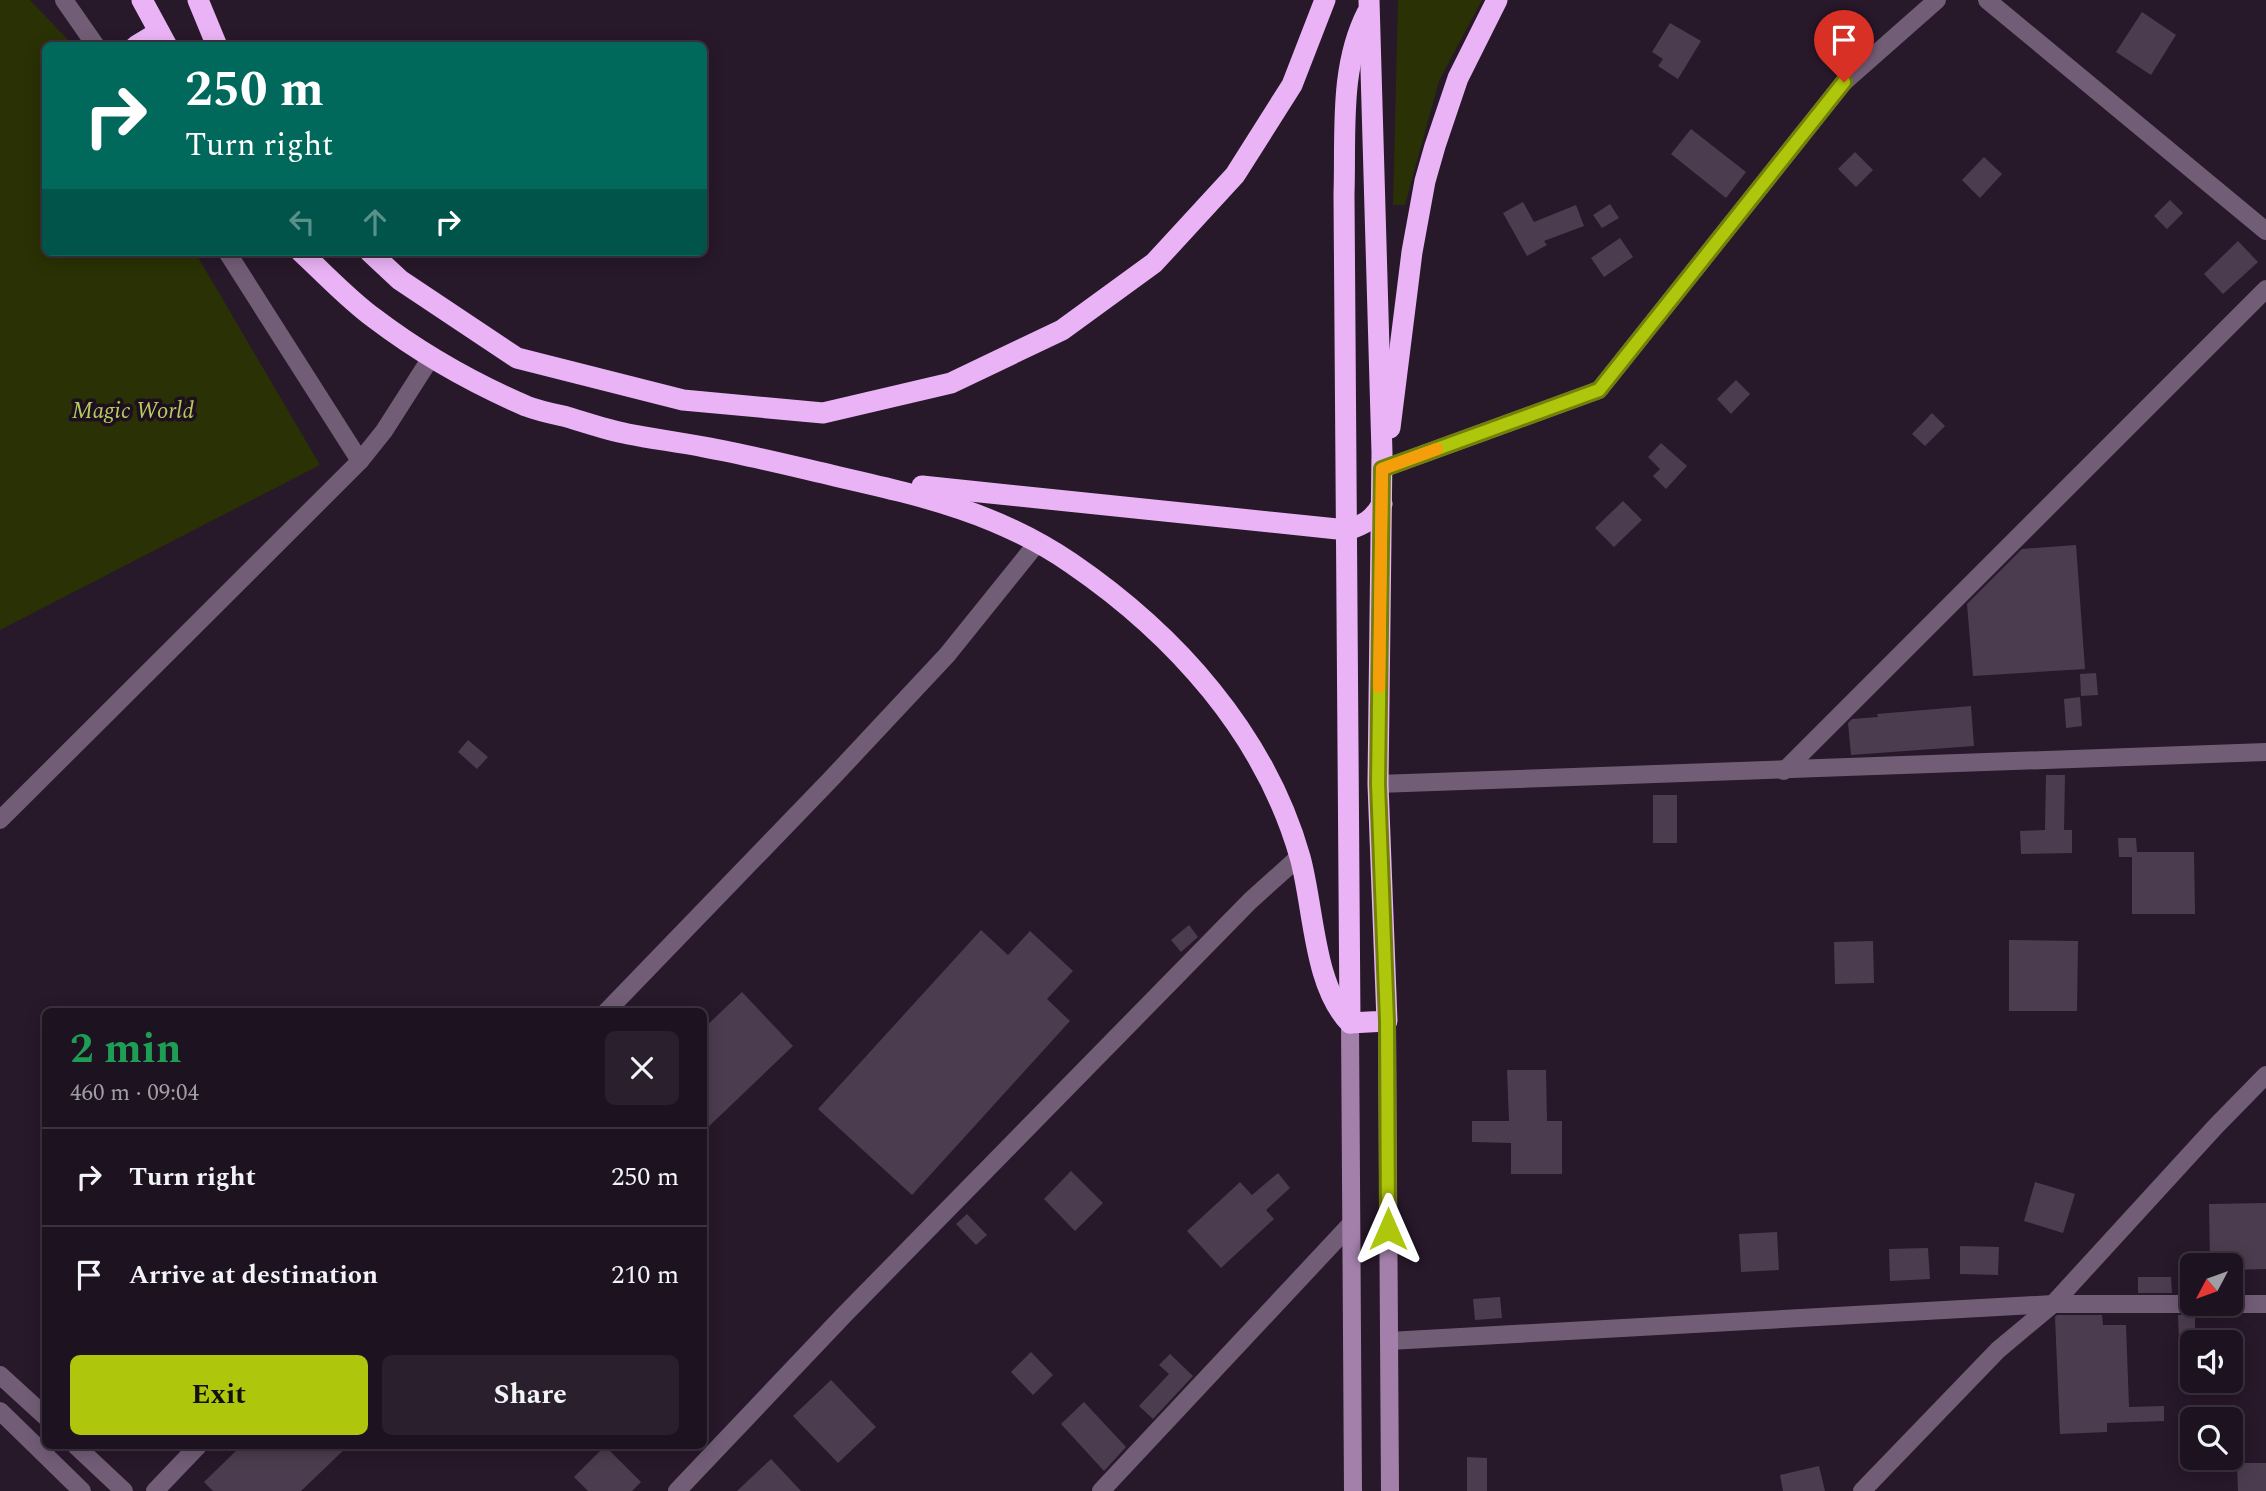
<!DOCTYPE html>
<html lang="en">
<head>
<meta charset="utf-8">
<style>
	:root { --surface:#1d1220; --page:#2a202d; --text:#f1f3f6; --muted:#a09ea5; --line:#3b323e; --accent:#aec60b }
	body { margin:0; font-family:Spectral,serif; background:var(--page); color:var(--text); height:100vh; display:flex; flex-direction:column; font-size:26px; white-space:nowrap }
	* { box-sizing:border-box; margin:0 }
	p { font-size:23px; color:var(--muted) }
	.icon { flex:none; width:38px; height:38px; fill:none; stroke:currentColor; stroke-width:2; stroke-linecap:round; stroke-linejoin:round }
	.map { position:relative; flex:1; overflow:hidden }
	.drawer { position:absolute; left:42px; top:1008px; width:665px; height:441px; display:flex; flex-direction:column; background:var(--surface); border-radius:10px; box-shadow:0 4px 18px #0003,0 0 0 2px var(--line) }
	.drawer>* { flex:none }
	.hud { position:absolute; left:42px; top:42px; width:665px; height:214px; border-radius:10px; box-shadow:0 4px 18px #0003,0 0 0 2px var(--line); background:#00695c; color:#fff; overflow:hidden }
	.needle { width:46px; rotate:229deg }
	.fabs { position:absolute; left:2180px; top:1253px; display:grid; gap:14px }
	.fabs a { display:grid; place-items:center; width:63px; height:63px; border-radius:10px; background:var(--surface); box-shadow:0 4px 18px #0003,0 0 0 2px var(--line); font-size:35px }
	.pin { position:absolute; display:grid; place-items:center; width:60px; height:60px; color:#fff; margin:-72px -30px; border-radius:50% 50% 50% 0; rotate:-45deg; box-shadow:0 0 7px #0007 }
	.pin .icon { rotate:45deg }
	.me { position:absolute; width:77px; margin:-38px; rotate:0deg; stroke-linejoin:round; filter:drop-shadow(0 0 5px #0008) }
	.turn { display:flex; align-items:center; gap:24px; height:147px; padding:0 28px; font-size:32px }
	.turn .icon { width:91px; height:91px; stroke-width:2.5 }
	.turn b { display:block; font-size:49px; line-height:60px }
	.lanes { display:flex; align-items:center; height:66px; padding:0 28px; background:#0003; justify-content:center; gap:35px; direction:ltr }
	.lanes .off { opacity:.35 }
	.round { display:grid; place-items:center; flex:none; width:74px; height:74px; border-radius:10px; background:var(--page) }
	.summary { display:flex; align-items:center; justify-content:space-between; height:119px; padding:0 28px }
	h1 { font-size:42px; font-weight:700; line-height:52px; color:#1e9e55 }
	.button { display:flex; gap:14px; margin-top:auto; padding:14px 28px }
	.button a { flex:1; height:80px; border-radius:10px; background:var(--accent); color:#111; font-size:28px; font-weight:700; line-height:80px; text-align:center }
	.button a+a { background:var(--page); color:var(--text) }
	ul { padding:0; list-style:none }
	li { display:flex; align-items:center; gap:21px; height:98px; padding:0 28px; border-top:2px solid var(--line) }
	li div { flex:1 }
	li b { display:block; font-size:26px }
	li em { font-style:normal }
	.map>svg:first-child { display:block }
	.green { fill:#2a3104 }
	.building { fill:#4c3c4f }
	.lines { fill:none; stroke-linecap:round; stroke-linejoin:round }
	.street { stroke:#725d77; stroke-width:18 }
	.secondary { stroke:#a380aa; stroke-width:18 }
	.highway { stroke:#eab3f5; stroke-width:21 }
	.route-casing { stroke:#718107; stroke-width:18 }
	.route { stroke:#aec60b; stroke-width:12 }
	.slow { stroke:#f59e0b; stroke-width:12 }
	.labels { text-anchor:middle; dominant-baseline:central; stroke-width:7; stroke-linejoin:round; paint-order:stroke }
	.park-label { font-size:23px; font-style:italic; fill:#b7cb5d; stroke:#1d0f20 }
</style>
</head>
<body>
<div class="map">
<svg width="2266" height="1491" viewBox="0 0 2266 1491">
	<rect width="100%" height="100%" fill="#27182a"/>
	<g class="green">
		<path d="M0,0H30L73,45L46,46V252H195L320,465L0,630Z"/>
		<path d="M1398,0H1482L1439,81L1405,205H1393Z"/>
	</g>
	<g class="building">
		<path d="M2142,12L2176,35L2151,75L2116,52Z"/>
		<path d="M1670,23L1701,41L1678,79L1658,66L1663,59L1652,52Z"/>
		<path d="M1691,129L1746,172L1726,198L1671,154Z"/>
		<path d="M1855,152L1873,170L1856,187L1838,169Z"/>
		<path d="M1984,157L2002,174L1980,198L1962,180Z"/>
		<path d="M2170,200L2183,213L2167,229L2154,216Z"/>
		<path d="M1523,202L1534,222L1576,205L1584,226L1544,241L1547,245L1527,256L1503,213Z"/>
		<path d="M1610,204L1619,218L1602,228L1593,215Z"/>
		<path d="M1620,238L1633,257L1604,277L1591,258Z"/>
		<path d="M2238,241L2258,262L2223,294L2204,274Z"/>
		<path d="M1736,380L1750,394L1731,414L1717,399Z"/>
		<path d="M1932,413L1945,426L1925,446L1912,434Z"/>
		<path d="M1661,443L1687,466L1666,489L1653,476L1660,469L1648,457Z"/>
		<path d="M1623,501L1642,520L1614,547L1595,528Z"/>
		<path d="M2076,545L2085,669L1973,676L1967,604L2022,549Z"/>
		<path d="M2096,673L2098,695L2081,696L2080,674Z"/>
		<path d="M2080,697L2082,726L2066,728L2064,699Z"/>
		<path d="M1971,706L1974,746L1851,755L1848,723L1852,719L1878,717L1877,714Z"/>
		<path d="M468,740L488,757L477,769L458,752Z"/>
		<path d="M2046,775H2065L2064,830H2072V853L2021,854L2020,831L2045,830Z"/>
		<rect x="1653" y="795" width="24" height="48"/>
		<path d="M2118,838H2136L2137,852H2194L2195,914H2132V857H2119Z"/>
		<path d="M1189,925L1198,937L1181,952L1171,940Z"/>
		<path d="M981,930L1008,955L1030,931L1073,971L1047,999L1070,1021L912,1195L818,1109Z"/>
		<path d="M2009,940L2078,941L2077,1011H2009Z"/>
		<path d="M1873,941L1874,983L1835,984L1834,942Z"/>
		<path d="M742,992L793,1046L704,1131V1028Z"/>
		<path d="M1507,1070H1546L1547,1121H1562V1174H1511V1143L1472,1142V1121H1509Z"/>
		<path d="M1071,1171L1103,1203L1075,1231L1044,1199Z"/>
		<path d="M1278,1173L1290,1188L1266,1210L1274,1219L1221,1268L1187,1231L1240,1182L1252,1195Z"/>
		<path d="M2035,1182L2075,1194L2063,1233L2024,1221Z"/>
		<path d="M2266,1203V1269L2231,1270V1265H2210L2209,1204Z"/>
		<path d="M967,1214L987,1235L976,1245L956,1224Z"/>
		<path d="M1777,1232L1779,1270L1741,1272L1739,1234Z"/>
		<path d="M1960,1246L1999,1247L1998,1275L1960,1274Z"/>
		<path d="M1928,1248L1930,1279L1890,1281L1889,1249Z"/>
		<path d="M2138,1277H2171L2172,1293H2138Z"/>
		<path d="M1500,1297L1502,1318L1475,1320L1473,1299Z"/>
		<path d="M2057,1315H2102L2103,1325H2126L2129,1407L2164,1406V1421L2107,1423V1432L2060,1434L2055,1317Z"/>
		<path d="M2178,1315H2195V1342H2179Z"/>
		<path d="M1031,1352L1053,1375L1033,1395L1011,1372Z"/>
		<path d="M1170,1354L1193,1376L1153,1419L1139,1406L1169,1374L1159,1365Z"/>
		<path d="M831,1380L876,1427L838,1463L793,1416Z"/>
		<path d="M1084,1402L1126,1447L1104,1471L1061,1424Z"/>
		<path d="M241,1446H348L301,1491H213L204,1482Z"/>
		<path d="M605,1446L641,1482L632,1491H588L574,1477Z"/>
		<path d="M1467,1457L1487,1458V1491H1467Z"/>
		<path d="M771,1459L801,1491H737Z"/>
		<path d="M2237,1463H2266V1491H2238Z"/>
		<path d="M1819,1466L1825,1491H1783L1780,1475Z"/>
	</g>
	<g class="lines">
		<g class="street">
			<path d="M64,0L96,46"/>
			<path d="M1987,0L2266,231"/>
			<path d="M227,252L360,461"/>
			<path d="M1382,469L1599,390L1844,82L1937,0"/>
			<path d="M1784,771L2266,289"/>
			<path d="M1378,784L2266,752"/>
			<path d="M0,820L360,461L384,431L432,356"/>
			<path d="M606,1012L831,779L947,655L1038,542"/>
			<path d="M1389,1341L2053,1304H2266"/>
			<path d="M0,1375L46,1417"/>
			<path d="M0,1411L82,1491"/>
			<path d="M76,1446L124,1491"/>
			<path d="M155,1491L198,1446"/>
			<path d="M677,1491L845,1314L1250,901L1300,856"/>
			<path d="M1101,1491L1350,1225"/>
			<path d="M1862,1491L1998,1350L2053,1304L2216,1126L2266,1075"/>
		</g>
		<g class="secondary">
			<path d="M1387,1021L1390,1491"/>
			<path d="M1350,1023L1353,1491"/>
		</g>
		<g class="highway">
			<path d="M142,0L167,46"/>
			<path d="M198,0L217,46"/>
			<path d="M136,46L159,32"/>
			<path d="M301,252C325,274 348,299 374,318C420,353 473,383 526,406C539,411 554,414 567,417C587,423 607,430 628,434C653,439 679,442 704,447C748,455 792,466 835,476C922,496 996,512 1071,563C1175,634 1265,734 1300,857C1314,907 1313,985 1350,1023L1387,1021L1378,784L1382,453L1369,0"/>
			<path d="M370,252L400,280L517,358L683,400L823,413L951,383L1062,330L1154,263L1235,175L1292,85L1325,0"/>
			<path d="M1390,428L1412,252L1425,181L1435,146L1458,78L1497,0"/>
			<path d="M922,486L1347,530C1364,525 1374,519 1382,504"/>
			<path d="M1350,1023L1344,194C1346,134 1339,68 1367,13"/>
		</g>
	</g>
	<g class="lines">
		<g class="route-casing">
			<path id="route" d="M1388,1229L1387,1021L1378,784L1382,469L1599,390L1844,82"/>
		</g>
		<use href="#route" class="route"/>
		<path class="slow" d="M1379,687L1382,469L1437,449"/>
	</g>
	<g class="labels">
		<g class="park-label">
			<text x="133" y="411">Magic World</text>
		</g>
	</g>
</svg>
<div class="fabs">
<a><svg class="needle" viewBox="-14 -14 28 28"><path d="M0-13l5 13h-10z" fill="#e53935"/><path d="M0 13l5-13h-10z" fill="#a09ea5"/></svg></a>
<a><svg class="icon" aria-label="sound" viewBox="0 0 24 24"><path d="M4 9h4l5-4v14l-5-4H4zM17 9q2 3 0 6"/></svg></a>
<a><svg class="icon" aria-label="search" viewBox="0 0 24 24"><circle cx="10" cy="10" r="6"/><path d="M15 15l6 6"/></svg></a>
</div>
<div class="pin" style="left:1844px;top:82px;background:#d93025"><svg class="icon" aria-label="arrive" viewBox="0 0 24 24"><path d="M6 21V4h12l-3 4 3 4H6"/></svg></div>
<svg class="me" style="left:1388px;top:1229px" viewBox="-20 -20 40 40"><path d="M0-17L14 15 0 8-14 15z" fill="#aec60b" stroke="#fff" stroke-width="4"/></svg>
<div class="hud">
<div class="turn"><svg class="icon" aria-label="right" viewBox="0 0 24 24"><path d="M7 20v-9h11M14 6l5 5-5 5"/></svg><div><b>250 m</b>Turn right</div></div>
<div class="lanes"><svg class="icon off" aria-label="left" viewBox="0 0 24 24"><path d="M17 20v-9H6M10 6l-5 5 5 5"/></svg><svg class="icon off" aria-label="ahead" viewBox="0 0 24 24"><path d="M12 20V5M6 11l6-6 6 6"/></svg><svg class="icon" aria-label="right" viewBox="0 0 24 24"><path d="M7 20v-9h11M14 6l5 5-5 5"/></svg></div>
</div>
<section class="drawer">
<div class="summary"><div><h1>2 min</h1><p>460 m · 09:04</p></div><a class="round"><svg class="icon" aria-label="close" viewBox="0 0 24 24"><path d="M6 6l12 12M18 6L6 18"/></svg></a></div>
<ul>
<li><svg class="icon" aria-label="right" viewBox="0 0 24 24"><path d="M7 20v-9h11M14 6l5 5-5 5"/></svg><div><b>Turn right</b></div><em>250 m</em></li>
<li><svg class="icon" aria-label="arrive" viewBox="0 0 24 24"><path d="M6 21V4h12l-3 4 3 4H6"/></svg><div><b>Arrive at destination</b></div><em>210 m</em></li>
</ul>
<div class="button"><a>Exit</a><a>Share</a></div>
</section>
</div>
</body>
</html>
